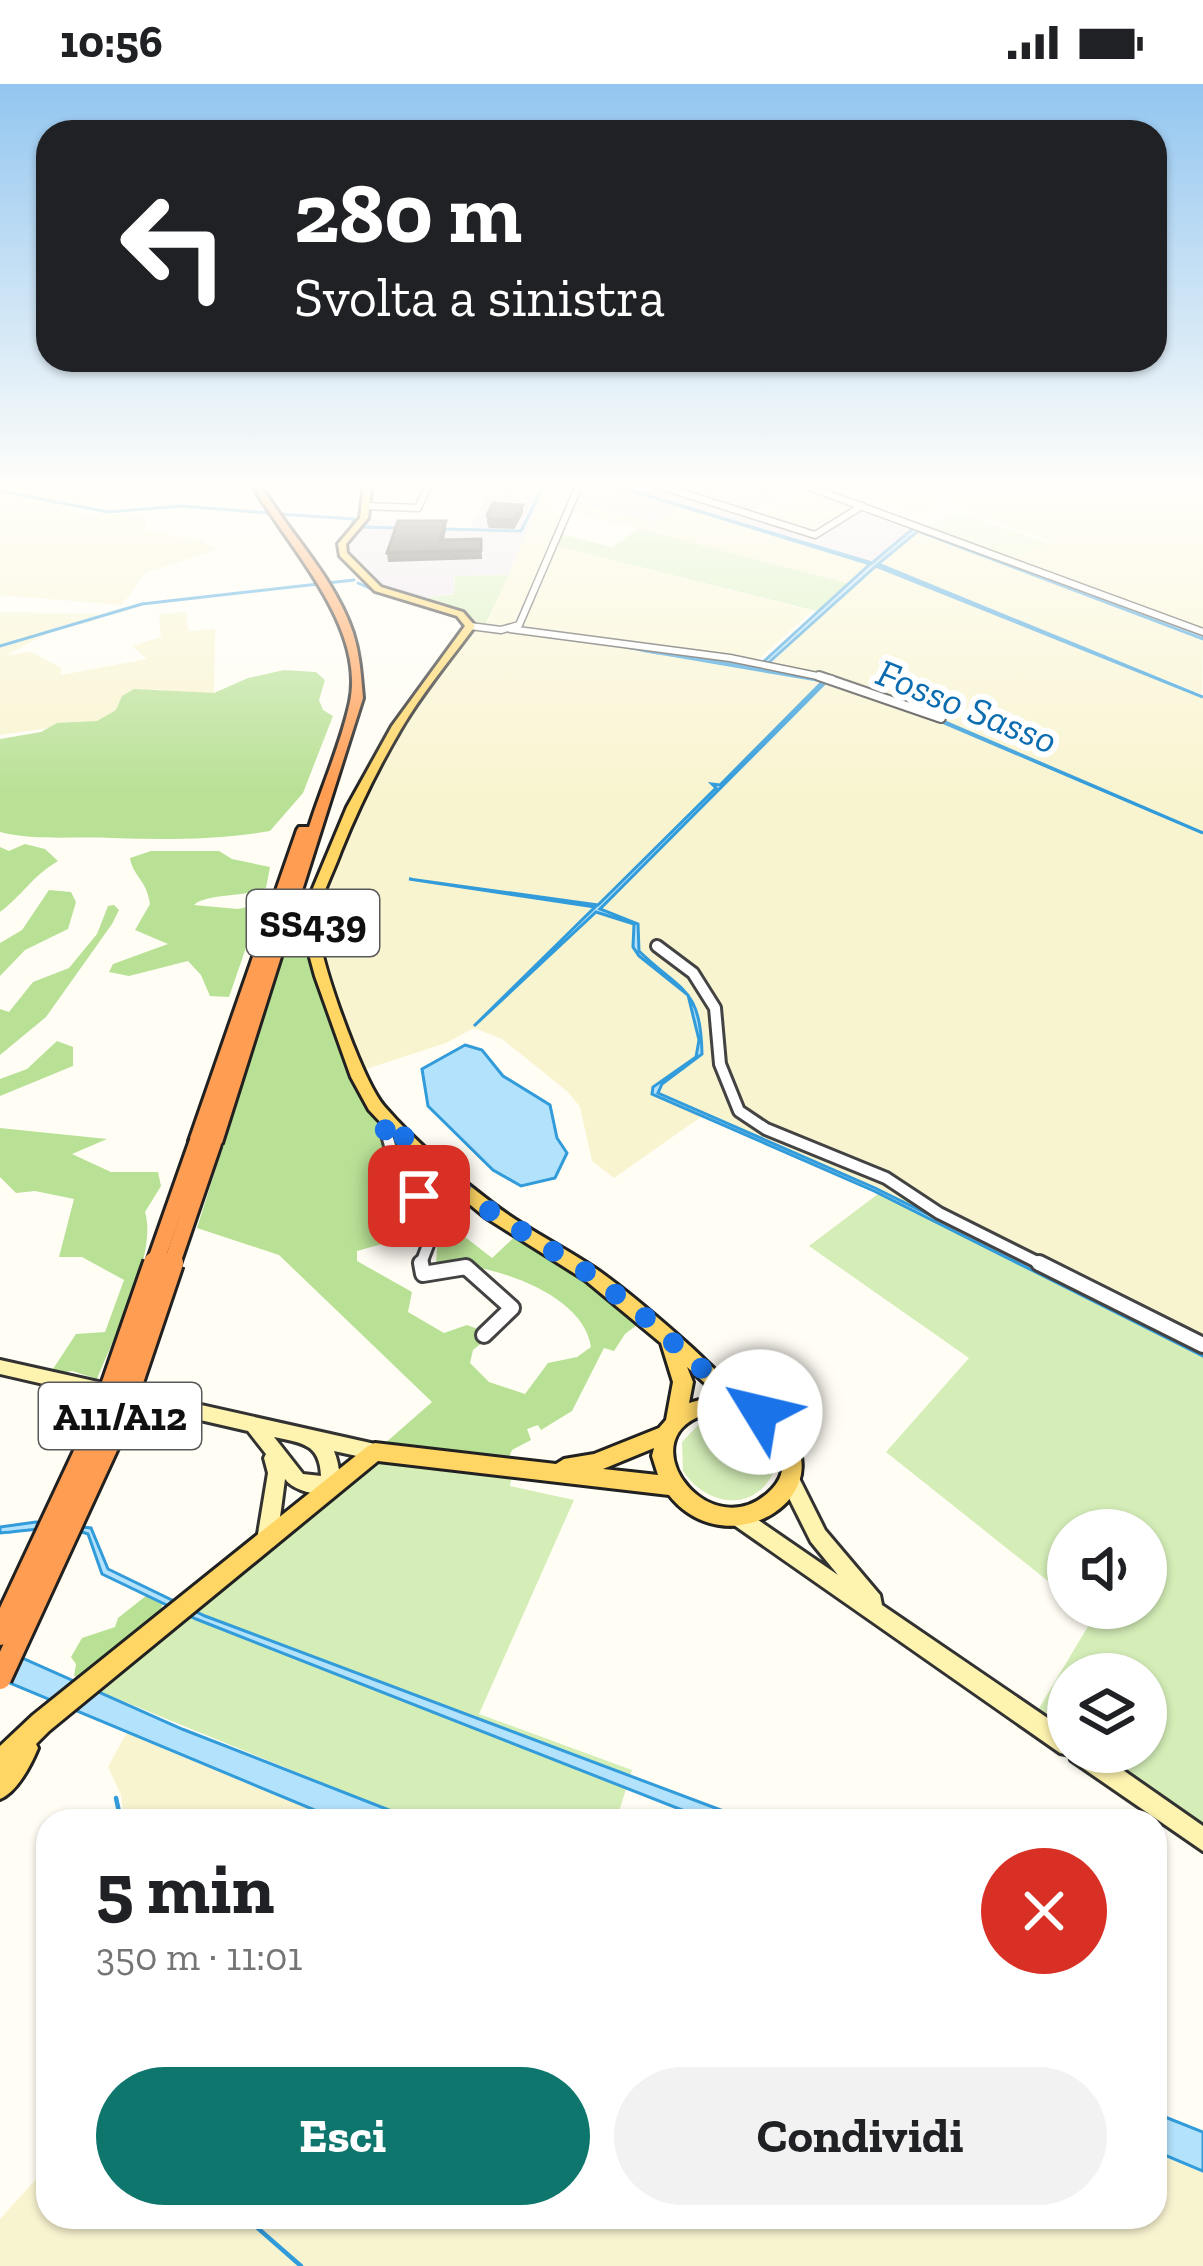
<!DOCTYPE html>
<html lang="it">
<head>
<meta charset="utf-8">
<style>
	:root { --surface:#fff; --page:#f2f2f2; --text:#202124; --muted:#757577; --accent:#0f766e }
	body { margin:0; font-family:"Zilla Slab",serif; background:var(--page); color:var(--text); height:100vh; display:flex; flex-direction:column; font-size:45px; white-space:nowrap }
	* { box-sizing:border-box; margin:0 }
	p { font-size:39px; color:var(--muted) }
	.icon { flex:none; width:66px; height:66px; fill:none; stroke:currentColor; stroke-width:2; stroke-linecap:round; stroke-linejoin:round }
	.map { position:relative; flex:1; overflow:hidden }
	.side { position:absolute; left:36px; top:1725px; width:1131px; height:420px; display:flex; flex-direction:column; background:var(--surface); border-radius:36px; box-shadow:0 3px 9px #0004 }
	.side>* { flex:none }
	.guide { position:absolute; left:36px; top:36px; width:1131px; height:252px; border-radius:36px; box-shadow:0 3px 9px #0004; background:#202124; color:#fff; overflow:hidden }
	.controls { position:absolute; left:1047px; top:1425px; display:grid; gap:24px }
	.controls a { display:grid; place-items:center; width:120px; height:120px; border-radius:50%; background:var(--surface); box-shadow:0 3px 9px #0004; font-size:60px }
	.pin { position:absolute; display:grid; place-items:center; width:102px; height:102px; color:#fff; margin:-51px; border-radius:24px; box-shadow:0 6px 18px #0006 }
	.me { position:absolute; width:132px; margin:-66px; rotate:306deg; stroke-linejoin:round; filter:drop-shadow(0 0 9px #0008) }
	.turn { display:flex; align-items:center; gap:42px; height:252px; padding:0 60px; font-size:54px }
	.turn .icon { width:156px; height:156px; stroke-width:2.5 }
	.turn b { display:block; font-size:84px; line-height:102px }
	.round { display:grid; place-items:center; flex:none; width:126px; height:126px; border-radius:63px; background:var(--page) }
	.headline { display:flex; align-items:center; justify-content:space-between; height:204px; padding:0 60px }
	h1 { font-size:72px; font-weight:800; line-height:90px }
	.cta { display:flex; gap:24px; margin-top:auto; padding:24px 60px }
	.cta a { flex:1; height:138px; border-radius:72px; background:var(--accent); color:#fff; font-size:48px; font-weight:800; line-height:138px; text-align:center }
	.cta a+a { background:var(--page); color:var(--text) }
	.status { display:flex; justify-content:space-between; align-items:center; height:84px; padding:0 60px; background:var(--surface); direction:ltr }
	.status svg { height:33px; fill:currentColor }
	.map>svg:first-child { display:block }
	.industrial { fill:#eee4ef }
	.farmland { fill:#f9f4d0 }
	.green { fill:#d5eeb8 }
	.forest { fill:#b9e196; fill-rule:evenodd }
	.pitch { fill:#e7f5cb }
	.water { fill:#b3e2fc; stroke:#329bda; stroke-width:3 }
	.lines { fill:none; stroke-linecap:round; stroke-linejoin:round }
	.stream-far1 { stroke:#329bda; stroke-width:3 }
	.stream { stroke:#329bda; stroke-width:4.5 }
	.street-far3-casing { stroke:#434343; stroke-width:9 }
	.street-far2-casing { stroke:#434343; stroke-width:12 }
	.street-far1-casing { stroke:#434343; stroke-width:16 }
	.street-casing { stroke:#434343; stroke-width:20 }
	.secondary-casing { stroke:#323232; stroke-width:6 }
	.primary-casing { stroke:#212121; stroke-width:6 }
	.highway-casing { stroke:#212121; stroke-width:6 }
	.street-far3 { stroke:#fff; stroke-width:6 }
	.street-far2 { stroke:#fff; stroke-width:8 }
	.street-far1 { stroke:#fff; stroke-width:10 }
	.street { stroke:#fff; stroke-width:14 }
	.secondary { fill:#fff4af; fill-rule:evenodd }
	.primary { fill:#ffd664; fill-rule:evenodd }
	.highway { fill:#ff9d52; fill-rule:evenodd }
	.highway-bridge-far1-casing { stroke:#212121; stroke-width:22; stroke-linecap:butt }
	.highway-bridge-casing { stroke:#212121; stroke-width:28; stroke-linecap:butt }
	.highway-bridge-far1 { stroke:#ff9d52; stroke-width:16 }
	.highway-bridge { stroke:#ff9d52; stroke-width:22 }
	.wall { fill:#4d4640 }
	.shaded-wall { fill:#3f3934 }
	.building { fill:#5a514b; stroke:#3f3934; stroke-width:3 }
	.route { stroke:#1a73e8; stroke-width:21; stroke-dasharray:0 37.8 }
	.labels { text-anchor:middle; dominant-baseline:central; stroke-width:12; stroke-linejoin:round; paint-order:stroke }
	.far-water-label { font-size:39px; font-style:italic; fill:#0c6cb0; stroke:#fff }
	.shield { fill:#fff; stroke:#585858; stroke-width:3 }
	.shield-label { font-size:39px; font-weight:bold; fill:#101010 }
</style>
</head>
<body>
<div class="status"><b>10:56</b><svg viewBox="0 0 49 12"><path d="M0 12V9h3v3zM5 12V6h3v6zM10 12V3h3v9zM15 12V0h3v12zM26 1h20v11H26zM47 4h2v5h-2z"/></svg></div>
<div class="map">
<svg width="1203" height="2182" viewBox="0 0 1203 2182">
	<rect width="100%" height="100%" fill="#fffdf4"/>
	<g class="industrial">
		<path d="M483,399H547L509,490L454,492V509L418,515L382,504L345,470L344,460L365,435L427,438L424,445L469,446L492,402Z"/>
		<path d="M581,399H793L802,402L745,431L818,454L861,426L911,445L872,479L682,422L657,438L572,419Z"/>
	</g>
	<g class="farmland">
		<path d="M0,399H112L98,423L68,419L63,425L88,430H135L147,437L144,446L196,455L218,465L145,489L122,521L0,511Z"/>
		<path d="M548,399H561L549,426L564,427L513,543L524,545L521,543L554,461L812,527L754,580L761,582L918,447L1203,555L1202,610L999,530L1203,613V1261L902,1107V1119L670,1016L701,1033L614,1094L592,1077L580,1023L568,1008L502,955L474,944L446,959L357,988L322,892L313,821L372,681L470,542L485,544Z"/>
		<path d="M800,399H961L922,433L844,405L835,411Z"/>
		<path d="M966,399H1203V551L1005,477L1052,458L944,419Z"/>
		<path d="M811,405L860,423L817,447L757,432Z"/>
		<path d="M572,419L657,438L681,422L871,480L850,500L568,427Z"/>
		<path d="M0,528L99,530L94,537L52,547L6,571L31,568L61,584V591L147,575L132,562L161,553L159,530L186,528L188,547L215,545L214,609L178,610L157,605L122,612L117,626L97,637L0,651Z"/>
		<path d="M127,1648L181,1672L340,1737H124L121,1711L108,1683Z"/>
		<path d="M1155,2069L1203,2089V2182H0V2135L48,2082V2133H1155Z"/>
	</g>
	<g class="green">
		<path d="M639,445L850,500L820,528L554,461L558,449L612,463Z"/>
		<path d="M509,491L484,543L476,542L464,529L419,515L454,510L455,492Z"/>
		<path d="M902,1105L1203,1261V1756L1079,1668H1146V1590H1068V1661L1032,1636L1093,1534L1082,1524H1146V1446H1068V1513L886,1368L969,1274L809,1162L878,1110L902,1119Z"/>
		<path d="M717,1333C750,1334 774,1350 775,1384C758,1430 706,1423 683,1387L682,1358L702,1337Z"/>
		<path d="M374,1368L514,1383L510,1402L574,1416L479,1630L632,1686L616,1737H416L86,1602Z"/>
	</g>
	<g class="forest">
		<path d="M284,586L316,588L325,596L319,616L323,626L333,632L303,709L270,747C217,756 165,756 112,754C74,752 37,757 0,748V655L41,648L57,639L97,637L116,626L122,612L134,605L214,609L248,594Z"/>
		<path d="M25,760L45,765L58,777C30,794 24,810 0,828V763L9,767Z"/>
		<path d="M151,767H219L232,775L270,783L266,804C243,814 208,809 194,821L238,825L261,820L229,913L210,912L201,891L188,877L129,892L109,888L113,880L168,860L135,846L150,820C146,794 133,793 130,774Z"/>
		<path d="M49,806L71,808L76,818L68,845L25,866L0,892V859L22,846Z"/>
		<path d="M114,821L119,826L112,840L46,933L0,971V925L9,928L33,898L69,884L97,850L108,822Z"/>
		<path d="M293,840H313V859L375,1022L462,1104L433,1128L492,1174L521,1147L646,1234L625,1250L614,1267L604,1264L572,1327L541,1346L538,1341L527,1345L531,1356L512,1366L505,1383L375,1368L432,1318L279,1171L197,1144ZM406,1147L424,1159L438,1150L436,1180C483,1177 583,1207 591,1263L577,1273L548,1279L525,1310L489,1298L470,1279L473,1266L483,1258L478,1245L467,1241L444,1249L408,1228L412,1208L357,1177V1167L396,1156Z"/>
		<path d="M57,957L73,963V982L0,1012V995L27,985Z"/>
		<path d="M0,1044L107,1055L72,1070L111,1088H158L161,1102L145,1128C158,1171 113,1254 97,1295L72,1287L49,1291L76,1250L105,1248L124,1196L82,1173H59L74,1115L35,1107L16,1109L0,1093Z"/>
		<path d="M147,1511L163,1519L158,1535L80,1594L74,1592L76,1580L71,1573L82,1554L115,1543L118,1534Z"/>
	</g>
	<path class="pitch" d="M961,429L1048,459L1010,474L924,443Z"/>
	<g class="water">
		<path d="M619,403L872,479L915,443L1203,551V555L918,447L878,480L1203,613L876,482L766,581L761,580L870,480Z"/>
		<path d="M641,566L817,593L894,616L1203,749L888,615L827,597L600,825L638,840L639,867C681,908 701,903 702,970L662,1000L658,1009L875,1104L1203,1266V1272L874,1107L652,1010L653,1003L696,973L699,956L688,911L639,872L633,863L634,840L596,828L474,942L595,823L409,795L598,821L716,704L712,700L720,701L823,597Z"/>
		<path d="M465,961L482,966L503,992L550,1021L557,1054L567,1069L555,1094L521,1102L493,1086L428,1022L422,985Z"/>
		<path d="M36,1438L91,1444L108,1485L205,1532L750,1737H710L196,1535L102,1490L88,1450C58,1439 30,1447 0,1449V1443Z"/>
		<path d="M0,1564L182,1645L417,1737H341L0,1595Z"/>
		<path d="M1155,2029L1203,2048V2087L1155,2067Z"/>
	</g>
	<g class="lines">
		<g class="stream-far1">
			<path d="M0,407L108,428L181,422L269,429"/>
			<path d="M278,430L354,435L351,443"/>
			<path d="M362,443L399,444"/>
			<path d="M444,445L521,447L545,399"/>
			<path d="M358,499L378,508"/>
			<path d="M387,511L418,520"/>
			<path d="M0,562L142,520L354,496"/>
			<path d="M626,563L658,569"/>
			<path d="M709,577L771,587"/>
		</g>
		<g class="stream">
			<path d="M116,1714L121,1737"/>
			<path d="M245,2133L301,2182"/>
		</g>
		<g class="street-far3-casing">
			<g id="street-far3">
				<path d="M651,399L815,451L862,422"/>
				<path d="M798,399L1203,548"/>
				<path d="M365,422L418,424L430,399"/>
				<path d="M470,542L501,546L519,541L580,399"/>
				<path d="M510,545L730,574L832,595"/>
			</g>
		</g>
		<g class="street-far2-casing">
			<path id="street-far2" d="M819,592L941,634"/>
		</g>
		<g class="street-far1-casing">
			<g id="street-far1">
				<path d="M657,862L693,889L715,924L720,980L739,1027L766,1045L886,1094L939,1129L1045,1182"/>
				<path d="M386,1034C384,1075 420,1110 433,1148L420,1182"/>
			</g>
		</g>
		<g class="street-casing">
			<g id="street">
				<path d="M421,1179L423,1190L466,1183L512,1224L484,1251"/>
				<path d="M1039,1179L1203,1261"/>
			</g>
		</g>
		<g class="secondary-casing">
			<g id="secondary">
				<path d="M0,1276L375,1360L381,1362L384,1368L381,1374L375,1376L334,1367C339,1380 342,1395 336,1408C320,1413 295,1408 285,1395L277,1456L274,1462L267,1465L260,1462L257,1456L268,1389L264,1374L266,1370L248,1347L0,1290ZM274,1353C301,1359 320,1359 321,1392L303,1390Z"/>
				<path d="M789,1386L796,1388L825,1446L880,1511L882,1521L1068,1648V1668H1097L1203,1742V1767L1071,1676L1070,1671L1060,1669L731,1439L729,1433L731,1427L738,1424L745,1427L838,1491L811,1458L782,1400L780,1394L782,1388Z"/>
			</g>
		</g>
		<g class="primary-casing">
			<path id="primary" d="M364,399H372L368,434L346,460L347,469L381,503L463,528L475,542C450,576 422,609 401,645C378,684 358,725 341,767C335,784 326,801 321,818C317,830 318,850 321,863C328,897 363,997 384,1022C416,1059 453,1089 492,1119C525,1145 564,1163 599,1187C631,1210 661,1236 690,1262C710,1280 729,1301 749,1317C765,1330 779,1331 792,1351C835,1419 724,1481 669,1411L378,1377L49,1647L36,1660L38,1664C31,1681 17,1708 0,1715V1662L33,1631L368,1362L375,1359L556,1380L564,1375L594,1370L659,1344L666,1336L673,1298L661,1259L585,1196L485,1133L417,1077L369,1026L351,993L315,892L306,859V821L347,723L392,642L465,542L457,532L375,507L340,472L338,460L360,434ZM687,1283L718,1311L689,1319L693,1298ZM723,1326C754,1334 805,1370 772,1405C714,1465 633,1364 696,1334C704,1330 714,1329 723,1326ZM654,1364L652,1372L658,1391L603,1385Z"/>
		</g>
		<g class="highway-casing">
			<path id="highway" d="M251,399H259C289,449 335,494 353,549C360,571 361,592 363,614L222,1059L213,1065L205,1060L198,1063L192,1061L189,1057L297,746L299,743H309C322,702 341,660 350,618C366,541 286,461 251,399Z"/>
		</g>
		<use href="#street-far3" class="street-far3"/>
		<use href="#street-far2" class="street-far2"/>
		<use href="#street-far1" class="street-far1"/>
		<use href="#street" class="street"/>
		<use href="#secondary" class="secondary"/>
		<use href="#primary" class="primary"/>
		<use href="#highway" class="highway"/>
		<g class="highway-bridge-far1-casing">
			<g id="highway-bridge-far1">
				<path d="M154,1182L198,1057"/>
				<path d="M171,1182L213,1059"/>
			</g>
		</g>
		<g class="highway-bridge-casing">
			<g id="highway-bridge">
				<path d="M0,1550L100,1337L155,1179"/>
				<path d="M0,1594L119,1336L172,1179"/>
			</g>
		</g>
		<use href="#highway-bridge-far1" class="highway-bridge-far1"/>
		<use href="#highway-bridge" class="highway-bridge"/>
	</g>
	<g class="wall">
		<path d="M523,429L514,445L489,444L487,439V431Z"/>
		<path d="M446,437V446L444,456L481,455L482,475L388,478L387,469Z"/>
	</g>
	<path class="shaded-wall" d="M523,421V429L514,445V436Z"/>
	<g class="building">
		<path d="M493,419L523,421L514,436L489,435L487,431Z"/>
		<path d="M398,437H446L440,456L481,455V466L387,469Z"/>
	</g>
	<linearGradient id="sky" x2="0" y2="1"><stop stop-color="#93c6f0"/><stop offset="0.57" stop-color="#fffefa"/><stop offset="1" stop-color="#fffefa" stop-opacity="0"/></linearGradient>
	<rect width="1203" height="705" fill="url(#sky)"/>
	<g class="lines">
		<path class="route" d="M419,1112C401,1089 381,1065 386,1034L423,1073L491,1128L591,1191L646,1234L741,1320L760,1328"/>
	</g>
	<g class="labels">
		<g class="far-water-label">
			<text transform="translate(967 622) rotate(22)">Fosso Sasso</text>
		</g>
		<g class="shield">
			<rect x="247" y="806" width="132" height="66" rx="9"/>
			<rect x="39" y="1299" width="162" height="66" rx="9"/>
		</g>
		<g class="shield-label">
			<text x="313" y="839">SS439</text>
			<text x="120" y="1332">A11/A12</text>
		</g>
	</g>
</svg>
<div class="controls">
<a><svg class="icon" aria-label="sound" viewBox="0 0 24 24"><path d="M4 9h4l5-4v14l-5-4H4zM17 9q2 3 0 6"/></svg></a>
<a><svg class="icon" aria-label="layers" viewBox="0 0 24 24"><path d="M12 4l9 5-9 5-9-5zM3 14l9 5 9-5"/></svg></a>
</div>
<div class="pin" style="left:419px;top:1112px;background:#d93025"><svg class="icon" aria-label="arrive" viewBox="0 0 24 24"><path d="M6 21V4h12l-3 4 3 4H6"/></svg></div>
<svg class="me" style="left:760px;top:1328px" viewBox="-20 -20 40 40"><circle r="19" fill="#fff"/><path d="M0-13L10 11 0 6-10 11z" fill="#1a73e8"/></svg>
<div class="guide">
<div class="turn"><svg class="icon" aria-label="left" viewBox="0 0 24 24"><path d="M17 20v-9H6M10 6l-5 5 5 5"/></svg><div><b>280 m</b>Svolta a sinistra</div></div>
</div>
<section class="side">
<div class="headline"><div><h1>5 min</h1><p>350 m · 11:01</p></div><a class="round" style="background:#d93025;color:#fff"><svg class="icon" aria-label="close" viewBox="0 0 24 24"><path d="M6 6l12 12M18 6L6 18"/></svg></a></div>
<div class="cta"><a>Esci</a><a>Condividi</a></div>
</section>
</div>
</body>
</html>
